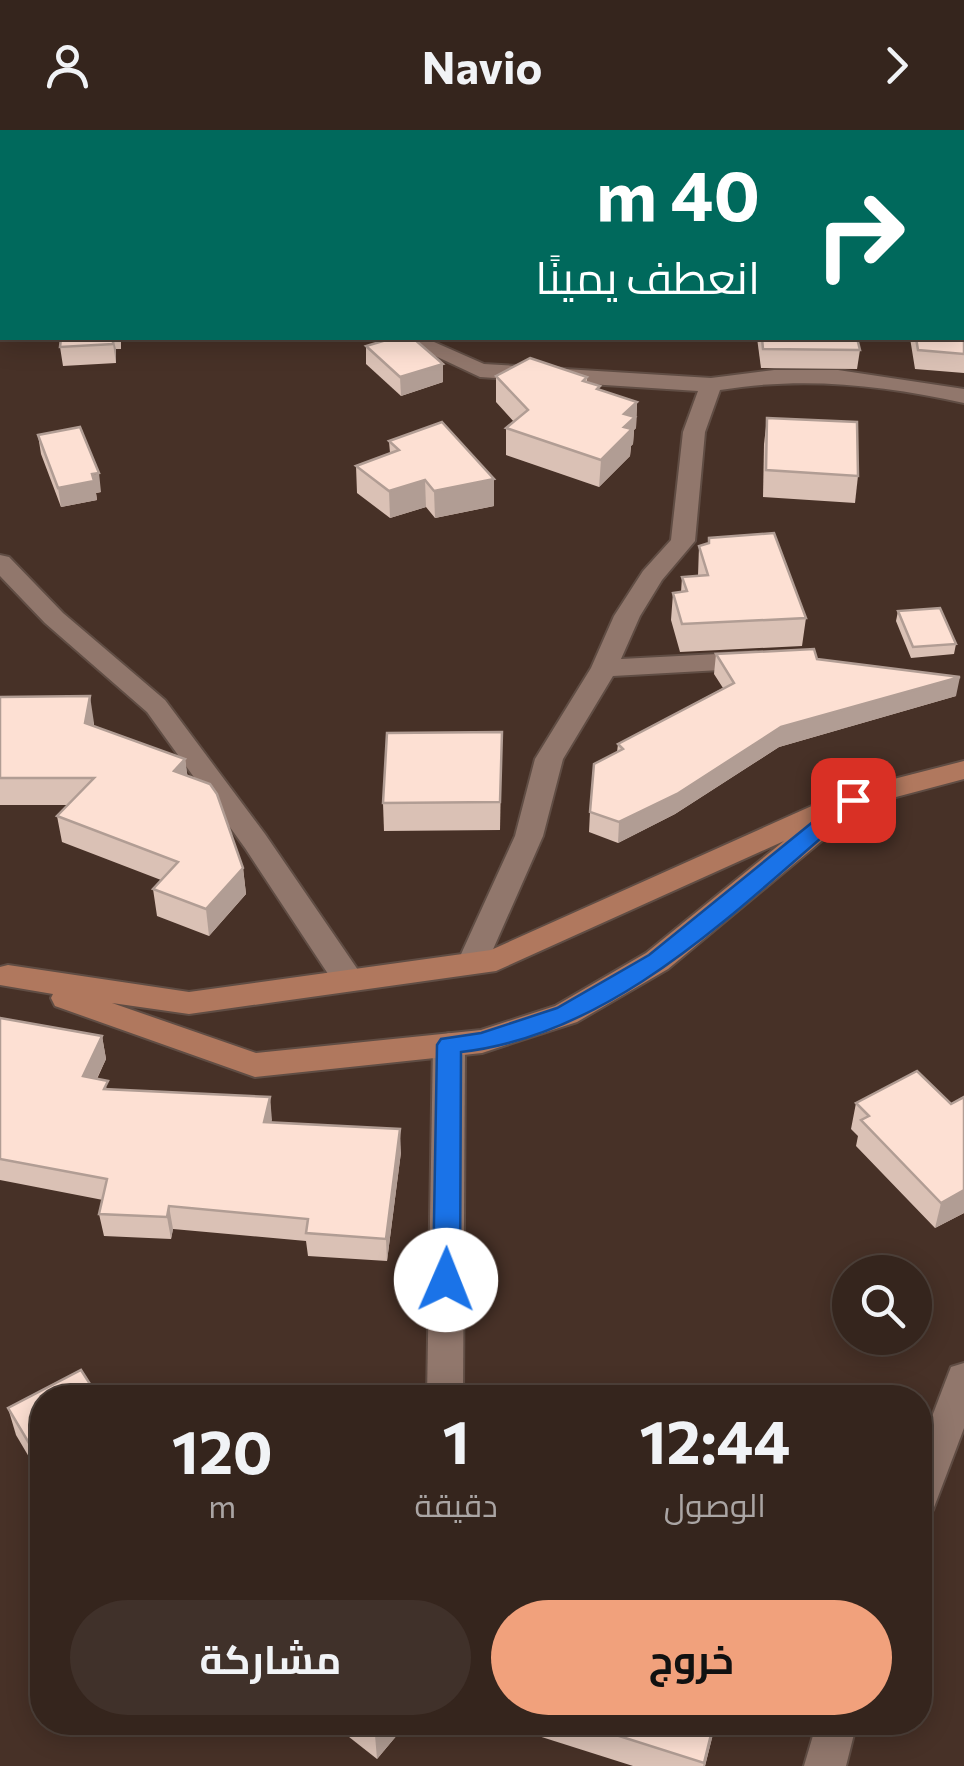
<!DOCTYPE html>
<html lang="ar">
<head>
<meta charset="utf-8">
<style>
	:root { --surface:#35251d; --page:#40312a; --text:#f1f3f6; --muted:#aaa5a4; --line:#4f423b; --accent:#f1a17c }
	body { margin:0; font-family:Commissioner,Cairo,sans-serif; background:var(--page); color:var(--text); direction:rtl; height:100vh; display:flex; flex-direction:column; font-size:38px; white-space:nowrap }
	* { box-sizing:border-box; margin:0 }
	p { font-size:32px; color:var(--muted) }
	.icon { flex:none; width:55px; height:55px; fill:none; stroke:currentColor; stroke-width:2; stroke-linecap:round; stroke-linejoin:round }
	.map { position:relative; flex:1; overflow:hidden; direction:ltr }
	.drawer { position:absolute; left:30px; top:1255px; width:902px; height:350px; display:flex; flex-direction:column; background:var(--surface); border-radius:40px; box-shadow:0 5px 25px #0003,0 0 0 2px var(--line); direction:rtl }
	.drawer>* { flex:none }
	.guide { position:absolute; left:0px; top:0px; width:965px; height:210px; box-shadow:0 5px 25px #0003,0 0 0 2px var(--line); direction:rtl; background:#00695c; color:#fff; overflow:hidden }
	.controls { position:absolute; left:832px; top:1125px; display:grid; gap:20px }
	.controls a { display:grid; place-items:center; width:100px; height:100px; border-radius:50%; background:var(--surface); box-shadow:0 5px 25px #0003,0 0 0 2px var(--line); font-size:50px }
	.pin { position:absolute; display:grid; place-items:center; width:85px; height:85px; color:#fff; margin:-42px; border-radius:20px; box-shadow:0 5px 15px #0006 }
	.me { position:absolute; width:110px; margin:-55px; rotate:1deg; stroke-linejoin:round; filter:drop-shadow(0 0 8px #0008) }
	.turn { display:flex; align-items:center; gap:35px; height:210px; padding:0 40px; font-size:45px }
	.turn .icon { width:130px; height:130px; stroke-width:2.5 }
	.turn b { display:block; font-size:70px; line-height:85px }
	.eta { display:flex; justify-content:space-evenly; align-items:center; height:170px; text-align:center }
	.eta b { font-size:60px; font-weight:700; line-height:70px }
	.primary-button { display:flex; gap:20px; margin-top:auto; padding:20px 40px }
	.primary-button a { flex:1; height:115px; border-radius:60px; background:var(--accent); color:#111; font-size:40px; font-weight:700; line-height:115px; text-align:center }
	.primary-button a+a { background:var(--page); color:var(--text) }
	header { display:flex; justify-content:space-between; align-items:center; height:130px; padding:0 40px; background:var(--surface); font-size:45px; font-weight:700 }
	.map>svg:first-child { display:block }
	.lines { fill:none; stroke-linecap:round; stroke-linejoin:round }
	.minor-casing { stroke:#604d44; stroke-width:4 }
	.major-casing { stroke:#604d44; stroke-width:4 }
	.minor { fill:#91776c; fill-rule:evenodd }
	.major { fill:#b0785e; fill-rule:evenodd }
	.wall { fill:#dac1b5 }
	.shaded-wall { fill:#b19d94 }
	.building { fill:#fde0d3; stroke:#b19d94; stroke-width:2.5 }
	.route { fill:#1a73e8; stroke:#114b97; stroke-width:2.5 }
</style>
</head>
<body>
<header><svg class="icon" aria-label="forward" viewBox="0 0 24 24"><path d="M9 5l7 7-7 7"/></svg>Navio<svg class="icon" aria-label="person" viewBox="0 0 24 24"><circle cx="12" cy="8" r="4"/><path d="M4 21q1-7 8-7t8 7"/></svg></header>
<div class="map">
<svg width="964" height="1636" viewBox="0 0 964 1636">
	<rect width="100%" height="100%" fill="#473127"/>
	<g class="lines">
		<g class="minor-casing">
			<g id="minor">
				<path d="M220,0H239L240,2H221Z"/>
				<path d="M397,208H425L484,234L711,248L774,240H838L964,259V273C883,255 803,246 720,260L705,302L695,411L662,450L640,486L621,529L756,522L769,530L756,538L613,546L563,629L543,706L487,833L483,841L472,844L461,841L457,833L515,706L535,629L591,538L614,486L643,441L671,410L683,302L698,261L480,247Z"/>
				<path d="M0,425L9,427L63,483L165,570L265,704L358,840L362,848L358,856L347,859L336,856L245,718L147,582L45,493L0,446Z"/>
				<path d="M449,903L460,907L465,915L463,1268H427L433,915L438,907Z"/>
				<path d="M964,1233V1298L933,1380L920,1385V1318L951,1237Z"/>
				<path d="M817,1592H857L846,1636H804Z"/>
			</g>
		</g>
		<g class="major-casing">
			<path id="major" d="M964,631V649L862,676L830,690L834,697L830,704L668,839L577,892L482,923L255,947L55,876L51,868L53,864L0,855V837L8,835L189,862L491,820L843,662ZM784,711L646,823L555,876L481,900L256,923L112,873L189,884L496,841Z"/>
		</g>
		<use href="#minor" class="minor"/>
		<use href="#major" class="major"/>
	</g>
	<g class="wall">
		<path d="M964,122V243L915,239L910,208H962Z"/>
		<path d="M61,208H121V219H116V233L63,236L60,217Z"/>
		<path d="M757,208H857L860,220L857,239L761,238Z"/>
		<path d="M366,216L443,252L401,266L366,234Z"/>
		<path d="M496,246L587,247V252L599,260L637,272L636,298L634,300L633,314L631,316L630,326L599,357L506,325V298L514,292L496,272Z"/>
		<path d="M767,288L858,346L855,373L763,367L764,314Z"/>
		<path d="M38,305L101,362L96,363L97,370L61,377L41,324Z"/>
		<path d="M389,311L494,349V376L435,388L426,377L390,388L357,363L356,336L390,323Z"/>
		<path d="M699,416L806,488L802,516L680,522L671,490L673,463L681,462L682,447L698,446Z"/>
		<path d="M898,481L956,514L954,524L911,528L896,491Z"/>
		<path d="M716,524L817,529L956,566L779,617L675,684L618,713L589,702L590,682L617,622L618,614L723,558L714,544Z"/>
		<path d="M0,567L94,593V596L185,629L187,646L243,738L246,764L209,806L157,786L153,759L161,750L62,712L57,686L68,675H0Z"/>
		<path d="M502,602L500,700L384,701L383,673Z"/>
		<path d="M0,888L102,906L106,929L97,949L109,960L270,967L271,992L401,1022L387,1131L308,1126L306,1111L173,1099L171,1109L104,1106L99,1084L103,1070L0,1050Z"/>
		<path d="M856,973L951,974L964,1083L935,1098L856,1016L858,1006L851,999Z"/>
		<path d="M42,1268V1349L16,1305L8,1278Z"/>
		<path d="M330,1592H408L377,1629Z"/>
		<path d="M529,1592H716L705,1636H633L529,1603Z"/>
	</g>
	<g class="shaded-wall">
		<path d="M2,170V192L0,194V173Z"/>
		<path d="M113,208L116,219V233L113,214Z"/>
		<path d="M443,234V252L401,266L400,247Z"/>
		<path d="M637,272L636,298L634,300L633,314L631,316L630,326L599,357L601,330L624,284Z"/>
		<path d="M99,343L101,362L96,363L97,370L61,377L58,358Z"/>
		<path d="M494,349V376L435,388L434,361Z"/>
		<path d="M425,350L426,377L390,388L389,361Z"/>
		<path d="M960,547L956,566L779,617L675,684L618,713L619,692L781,597Z"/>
		<path d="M90,566L94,593L89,619L85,593Z"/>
		<path d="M185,629L189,655L174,641Z"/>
		<path d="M243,738L246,764L209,806L206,779Z"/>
		<path d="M102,906L106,929L87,969L83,946Z"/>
		<path d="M270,967L272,990L266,1014L264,992Z"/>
		<path d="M400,999L401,1022L387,1131L386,1109Z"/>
		<path d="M964,1060V1083L935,1098L941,1073Z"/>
		<path d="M169,1076L173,1099L171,1109L167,1087Z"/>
		<path d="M386,1592H408L377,1629L375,1605Z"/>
		<path d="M714,1592H716L705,1636H703Z"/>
	</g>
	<g class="building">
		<rect x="280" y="0" width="79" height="2"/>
		<path d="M0,85L2,86V170L0,173Z"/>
		<path d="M962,121L964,122V224L918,220L916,208H962Z"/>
		<path d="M61,208H113V214L60,217Z"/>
		<path d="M393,208H413L443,234L400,247L366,216Z"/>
		<path d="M762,208H857L860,220L763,219Z"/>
		<path d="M530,228L587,247L583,251L600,256L597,259L637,272L624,284L635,287L624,297L632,299L601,330L506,298L528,280L496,246Z"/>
		<path d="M767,288L857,292L858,346L766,340Z"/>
		<path d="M442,292L494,349L434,361L425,350L389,361L356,336L399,320L389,311Z"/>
		<path d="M80,297L99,343L92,344L94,351L58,358L38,305Z"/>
		<path d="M774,403L806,488L682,494L673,463L687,461L682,447L708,445L699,416L709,413V408Z"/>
		<path d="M940,478L956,514L913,517L898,481Z"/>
		<path d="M814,519L817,529L960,547L781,597L677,664L619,692L590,682L594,634L623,619L618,614L734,553L716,524Z"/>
		<path d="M90,566L85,593L185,629L174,641L210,654L217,664L243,738L206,779L153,759L178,732L57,686L94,648H0V567Z"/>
		<path d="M502,602L500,672L383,673L387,603Z"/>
		<path d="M0,888L102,906L83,946L108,951L104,959L270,967L264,992L400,999L386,1109L306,1103L308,1089L169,1076L167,1087L99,1084L107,1049L0,1029Z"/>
		<path d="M917,941L951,974L964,967V1060L941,1073L861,990L869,986L856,973Z"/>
		<path d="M81,1240L99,1268H42V1335L8,1278Z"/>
		<path d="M359,1592H386L375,1605Z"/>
		<path d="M575,1592H714L704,1633Z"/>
	</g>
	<path class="route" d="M853,663L864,670L861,674C744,771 620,904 461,922L460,1150L456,1158L446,1161L437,1158L433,1150L437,915L441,909L481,903L557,878L649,825L846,665Z"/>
</svg>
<div class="controls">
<a><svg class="icon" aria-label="search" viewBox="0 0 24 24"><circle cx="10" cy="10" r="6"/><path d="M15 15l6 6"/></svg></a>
</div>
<div class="pin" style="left:853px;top:670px;background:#d93025"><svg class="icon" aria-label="arrive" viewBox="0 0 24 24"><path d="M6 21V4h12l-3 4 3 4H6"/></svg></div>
<svg class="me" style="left:446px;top:1150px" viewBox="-20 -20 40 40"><circle r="19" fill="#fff"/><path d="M0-13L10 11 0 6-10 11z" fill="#1a73e8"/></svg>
<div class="guide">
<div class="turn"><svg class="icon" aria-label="right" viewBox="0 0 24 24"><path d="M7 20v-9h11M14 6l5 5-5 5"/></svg><div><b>40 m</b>انعطف يمينًا</div></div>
</div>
<section class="drawer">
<div class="eta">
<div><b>12:44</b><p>الوصول</p></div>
<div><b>1</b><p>دقيقة</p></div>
<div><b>120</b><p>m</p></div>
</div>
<div class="primary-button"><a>خروج</a><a>مشاركة</a></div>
</section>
</div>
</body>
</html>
